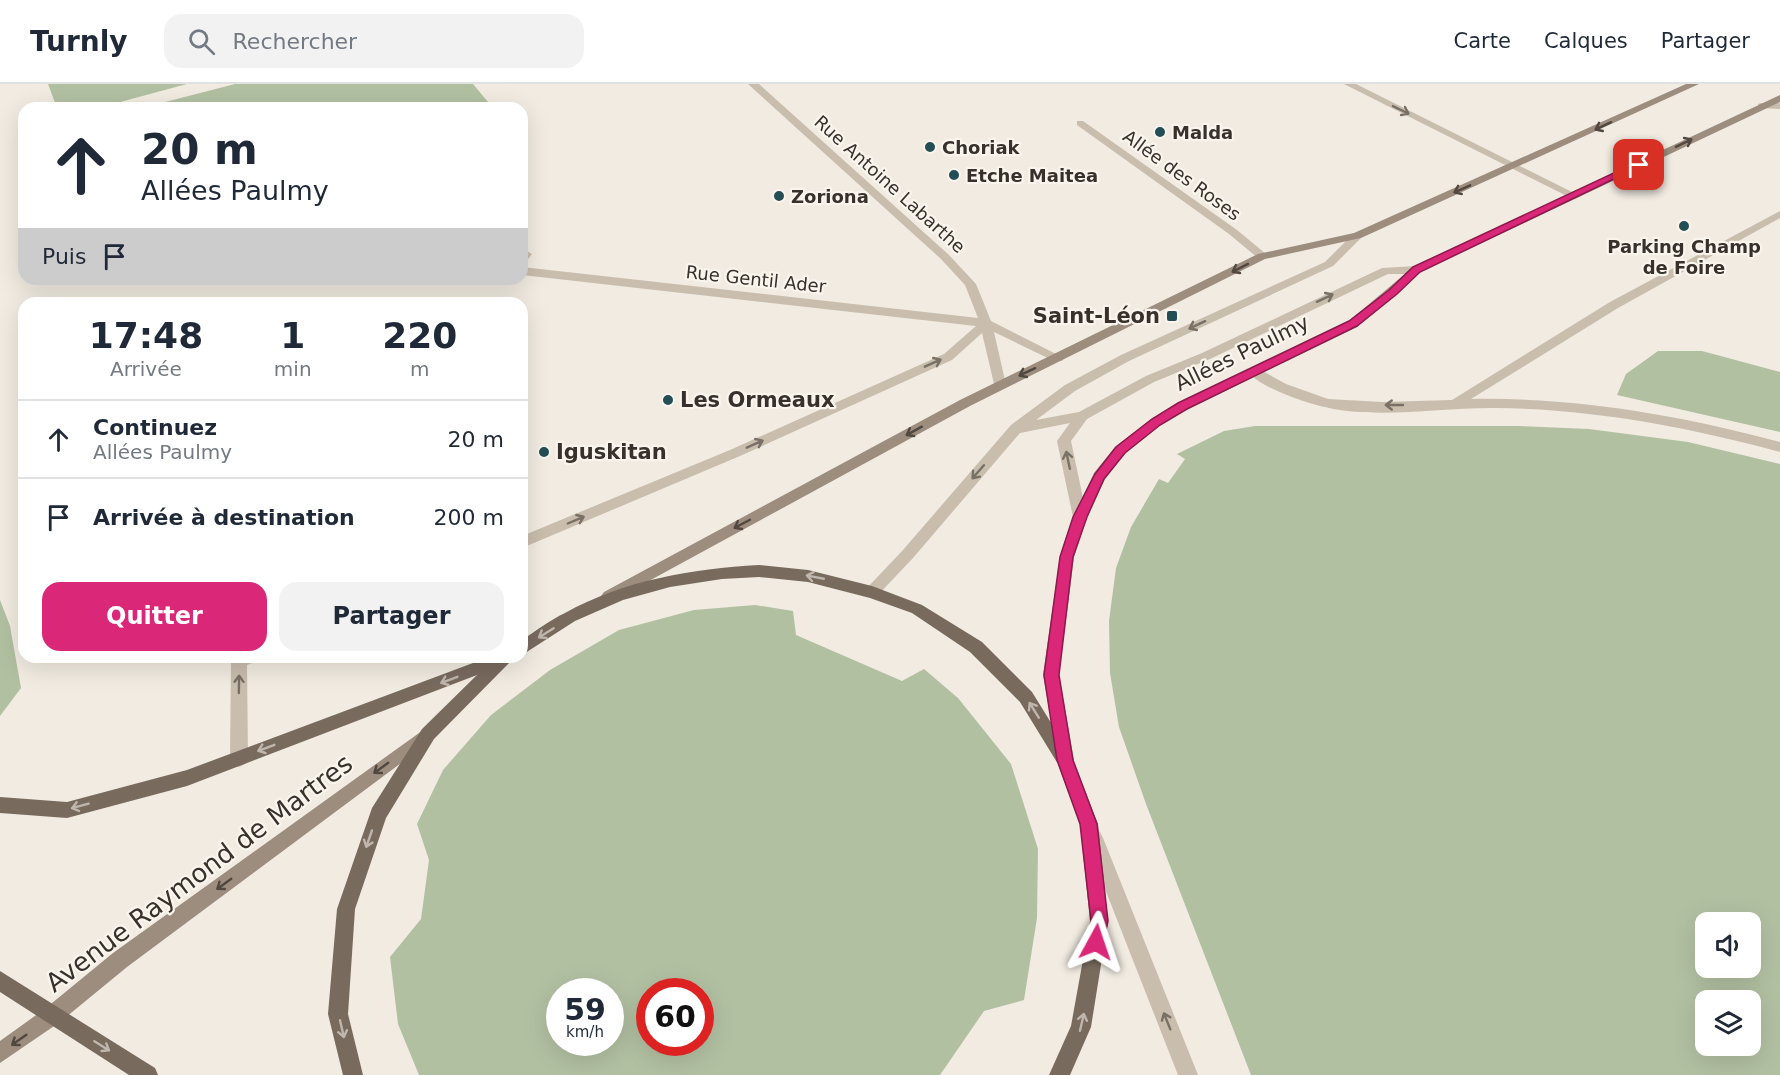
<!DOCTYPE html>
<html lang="fr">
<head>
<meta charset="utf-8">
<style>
	:root { --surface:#fff; --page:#f2f2f3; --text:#1f2937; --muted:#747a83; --line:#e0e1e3; --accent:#db2777 }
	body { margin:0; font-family:"DejaVu Sans",sans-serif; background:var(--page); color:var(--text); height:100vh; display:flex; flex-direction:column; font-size:22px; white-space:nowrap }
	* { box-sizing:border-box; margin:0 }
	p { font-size:20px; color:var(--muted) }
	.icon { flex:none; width:33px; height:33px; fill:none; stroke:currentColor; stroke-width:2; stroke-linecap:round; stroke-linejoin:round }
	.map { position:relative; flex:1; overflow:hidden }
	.sheet { position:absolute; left:18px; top:213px; width:510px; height:366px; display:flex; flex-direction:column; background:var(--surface); border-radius:18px; box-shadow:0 6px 24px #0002 }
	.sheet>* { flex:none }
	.hud { position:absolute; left:18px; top:18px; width:510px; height:183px; border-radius:18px; box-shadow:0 6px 24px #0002; background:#fff; color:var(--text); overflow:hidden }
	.buttons { position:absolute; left:1695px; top:828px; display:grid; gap:12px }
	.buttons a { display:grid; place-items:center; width:66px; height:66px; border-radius:12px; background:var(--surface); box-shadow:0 6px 24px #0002; font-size:30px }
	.speed { position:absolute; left:546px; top:894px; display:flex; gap:12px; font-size:30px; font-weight:700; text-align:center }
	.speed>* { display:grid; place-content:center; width:78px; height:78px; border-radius:50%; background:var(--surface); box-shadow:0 6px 24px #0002; line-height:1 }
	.speed small { font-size:15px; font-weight:400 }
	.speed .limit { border:9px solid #d22; background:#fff; color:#111 }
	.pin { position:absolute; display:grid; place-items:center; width:51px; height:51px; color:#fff; margin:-26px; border-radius:12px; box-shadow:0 3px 9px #0006 }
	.me { position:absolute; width:66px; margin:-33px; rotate:5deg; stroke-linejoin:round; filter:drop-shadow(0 0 4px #0008) }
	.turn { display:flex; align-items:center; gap:21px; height:126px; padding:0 24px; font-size:27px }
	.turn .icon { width:78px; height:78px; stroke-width:2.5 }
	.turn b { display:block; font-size:42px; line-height:51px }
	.then { display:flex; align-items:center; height:57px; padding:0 24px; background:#0003; gap:12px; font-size:22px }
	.eta { display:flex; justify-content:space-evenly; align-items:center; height:102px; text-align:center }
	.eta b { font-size:36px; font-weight:700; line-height:42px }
	.button { display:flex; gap:12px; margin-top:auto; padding:12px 24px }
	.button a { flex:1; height:69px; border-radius:18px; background:var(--accent); color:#fff; font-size:24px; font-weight:700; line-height:69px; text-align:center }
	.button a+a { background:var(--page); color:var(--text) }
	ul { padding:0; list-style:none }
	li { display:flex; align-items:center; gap:18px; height:78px; padding:0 24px; border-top:2px solid var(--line) }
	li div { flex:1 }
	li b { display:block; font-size:22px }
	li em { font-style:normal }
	header { display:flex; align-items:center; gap:36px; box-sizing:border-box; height:84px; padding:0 30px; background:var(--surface); border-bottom:2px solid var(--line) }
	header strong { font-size:28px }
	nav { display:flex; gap:33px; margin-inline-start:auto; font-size:21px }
	.search { width:420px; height:54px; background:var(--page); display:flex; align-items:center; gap:15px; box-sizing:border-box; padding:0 21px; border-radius:18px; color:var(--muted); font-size:22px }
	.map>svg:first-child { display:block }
	.green { fill:#b2c0a2; fill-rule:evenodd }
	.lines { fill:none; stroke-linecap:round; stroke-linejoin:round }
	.service { fill:#c9bdad; fill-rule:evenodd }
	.minor { fill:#c9bdad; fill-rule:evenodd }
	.tertiary { fill:#c9bdad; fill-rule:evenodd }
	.secondary { fill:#9d8d7f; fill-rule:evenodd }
	.primary { fill:#796a5e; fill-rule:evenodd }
	.oneway { stroke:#797066 }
	.oneway2 { stroke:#514840 }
	.oneway3 { stroke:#bfb6ad }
	.route { fill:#db2777; stroke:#8e194d; stroke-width:1.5 }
	.poi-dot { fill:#244e56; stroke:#f9f5ed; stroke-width:2 }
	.labels { text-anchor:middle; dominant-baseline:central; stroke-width:4.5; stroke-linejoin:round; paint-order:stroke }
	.far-poi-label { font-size:18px; font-weight:bold; fill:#38312b; stroke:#f9f5ed; text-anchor:start }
	.far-street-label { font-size:18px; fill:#38312b; stroke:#f9f5ed }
	.poi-label { font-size:21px; font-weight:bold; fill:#38312b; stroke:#f9f5ed; text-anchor:start }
	.street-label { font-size:21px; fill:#38312b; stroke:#f9f5ed }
	.near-street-label { font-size:26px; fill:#38312b; stroke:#f9f5ed }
</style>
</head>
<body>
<header>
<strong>Turnly</strong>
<div class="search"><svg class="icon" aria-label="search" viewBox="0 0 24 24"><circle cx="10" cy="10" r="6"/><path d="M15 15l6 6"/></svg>Rechercher</div>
<nav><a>Carte</a><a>Calques</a><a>Partager</a></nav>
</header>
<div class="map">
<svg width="1780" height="991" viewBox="0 0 1780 991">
	<rect width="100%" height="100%" fill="#f1ebe1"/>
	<g class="green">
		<path d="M48,0H187L98,24H57Z"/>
		<path d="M235,0H473L493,24H142Z"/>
		<path d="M1658,267H1702L1780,288V348L1617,311L1626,290Z"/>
		<path d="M1255,342H1519L1589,345L1688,358L1780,380V991H1251L1146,720L1119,643L1110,589L1109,537L1116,484L1131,443L1159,395L1168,399L1185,375L1177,370L1224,347ZM1750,838V884H1706V838ZM1750,916V962H1706V916Z"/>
		<path d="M0,516L10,542L21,604L0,632Z"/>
		<path d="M755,521L793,527L796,551L902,597L924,585L958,614L1011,680L1038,765L1037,834L1024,916L984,927L940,991H419L398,940L390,873L421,835L429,776L417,740L443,686L491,631L550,586L619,546L694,526ZM560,908H610V958H560ZM650,908H700V958H650Z"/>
	</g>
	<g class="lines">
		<path class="service" d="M1357,149L1363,152L1333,182L1129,277L1075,307L1036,336L1079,328L1146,292L1202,269L1382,184L1416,182L1422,186L1416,190H1388L1210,275L1154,298L1087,335L1071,357L1087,433L1085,437L1080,438L1073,433L1057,357L1070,339L1020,349L913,474L877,512H867L864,508L867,504L903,466L1011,341L1065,301L1121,271L1325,178L1353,150Z"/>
		<g class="minor">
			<path d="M748,0H759L949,171L976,200L991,237L1064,274L1062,277H1054L994,248L1006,301L1005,304H995L982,249L952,276L740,372L522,464V452L730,366L944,270L976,242L522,191V183L978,234L965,201L941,175Z"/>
			<path d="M1077,37H1083L1237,146L1266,170V174H1258L1229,150L1077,41Z"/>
			<path d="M1780,127V134L1618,224L1471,315C1575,313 1680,331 1780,358V368C1688,343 1592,325 1497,324C1444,323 1380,335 1329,324C1308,320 1260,304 1247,287L1253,283L1257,284L1286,300L1328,315L1382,318L1452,316L1610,218Z"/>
			<path d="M522,164L532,170L526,178L522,179Z"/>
			<path d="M233,573H257L255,578L247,581L248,675L245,680L239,683L233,680L230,675L231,577Z"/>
		</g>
		<g class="tertiary">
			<path d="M1344,0H1356L1580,112L1575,115L1571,114Z"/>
			<path d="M1761,19H1780V25L1758,24V20Z"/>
			<path d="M1094,745L1100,748L1103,754L1198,991H1178L1085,754L1088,748Z"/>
		</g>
		<g class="secondary">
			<path d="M1686,0H1699L1361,154L1265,175L970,322L614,516H604L601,512L604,508L960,316L1258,170L1354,149Z"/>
			<path d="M1780,11V18L1420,188L1357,243L1188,325L1161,341L1125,369L1105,395L1087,433L1074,473L1059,591L1074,676L1071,681L1065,684L1059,681L1043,591L1060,473L1073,433L1094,389L1115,363L1151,335L1178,319L1349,237L1412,184Z"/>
			<path d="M426,644L432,646L434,651L432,656L127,883L60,938L0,979V957L46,924L113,869Z"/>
		</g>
		<g class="primary">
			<path d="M759,481L808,486L872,502L922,521L982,558L1032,608L1071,671L1098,740L1108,837L1091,943L1070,991H1049L1071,942L1090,837L1080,740L1058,680L1020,618L970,568L912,529L870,514L808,498L759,493L722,495L670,503L623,516L575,537L522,571V556C536,547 550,536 565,529C624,496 692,485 759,481Z"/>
			<path d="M489,573H515L434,655L386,734L355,825L348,930L363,991H343L328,930L337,825L372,724L422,645L477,591L187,702L67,734L0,729V713L67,718L187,686Z"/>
			<path d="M0,887L155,984L158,991H129L0,908Z"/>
		</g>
	</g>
	<defs><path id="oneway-shaft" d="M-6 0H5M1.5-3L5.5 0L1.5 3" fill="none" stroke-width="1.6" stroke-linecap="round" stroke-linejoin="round" transform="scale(1.5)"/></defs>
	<g class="oneway">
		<use href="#oneway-shaft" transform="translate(1401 26) rotate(26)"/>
		<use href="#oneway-shaft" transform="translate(1325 214) rotate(-25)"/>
		<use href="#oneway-shaft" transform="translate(1197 241) rotate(155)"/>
		<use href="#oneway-shaft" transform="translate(933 279) rotate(-24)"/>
		<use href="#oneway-shaft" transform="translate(1394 321) rotate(180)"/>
		<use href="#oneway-shaft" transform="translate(755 360) rotate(-24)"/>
		<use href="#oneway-shaft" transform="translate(1068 376) rotate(-102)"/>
		<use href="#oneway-shaft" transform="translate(978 388) rotate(131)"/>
		<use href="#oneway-shaft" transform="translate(576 436) rotate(-23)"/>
		<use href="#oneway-shaft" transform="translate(239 600) rotate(-89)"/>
		<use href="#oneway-shaft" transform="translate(1167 937) rotate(-112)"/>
	</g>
	<g class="oneway2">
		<use href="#oneway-shaft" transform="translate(1603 42) rotate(155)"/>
		<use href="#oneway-shaft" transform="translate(1684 59) rotate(-26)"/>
		<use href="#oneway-shaft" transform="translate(1462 105) rotate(156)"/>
		<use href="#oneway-shaft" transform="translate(1240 184) rotate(153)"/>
		<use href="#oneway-shaft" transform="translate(1027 288) rotate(155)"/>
		<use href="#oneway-shaft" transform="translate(914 347) rotate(151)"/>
		<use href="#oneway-shaft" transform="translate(742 440) rotate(152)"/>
		<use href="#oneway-shaft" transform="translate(381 684) rotate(144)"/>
		<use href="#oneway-shaft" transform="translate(224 800) rotate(144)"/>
		<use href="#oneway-shaft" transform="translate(19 956) rotate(145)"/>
	</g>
	<g class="oneway3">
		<use href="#oneway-shaft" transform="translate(815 493) rotate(-169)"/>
		<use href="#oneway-shaft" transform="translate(546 549) rotate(148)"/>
		<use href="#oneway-shaft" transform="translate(449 596) rotate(159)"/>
		<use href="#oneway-shaft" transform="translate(1034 626) rotate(-122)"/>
		<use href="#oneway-shaft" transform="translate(266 664) rotate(159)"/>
		<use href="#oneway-shaft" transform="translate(80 722) rotate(165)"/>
		<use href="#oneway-shaft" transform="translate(369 755) rotate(109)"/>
		<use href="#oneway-shaft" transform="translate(1082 938) rotate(-77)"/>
		<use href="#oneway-shaft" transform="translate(342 945) rotate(77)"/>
		<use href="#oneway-shaft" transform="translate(102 962) rotate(32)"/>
	</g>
	<path class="route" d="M1635,79L1643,81L1420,188L1397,210L1357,242L1187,325L1160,341L1125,369L1104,395L1087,433L1073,473L1059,591L1073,676L1097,740L1108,837L1102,864L1096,867L1089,864L1087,858L1091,837L1080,740L1057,676L1044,591L1060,473L1073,433L1095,390L1116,363L1152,335L1178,319L1349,237L1389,206L1413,183Z"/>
	<g class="poi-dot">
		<circle cx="1160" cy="48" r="6"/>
		<circle cx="930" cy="63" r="6"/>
		<circle cx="954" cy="91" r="6"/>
		<circle cx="779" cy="112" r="6"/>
		<circle cx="1684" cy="142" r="6"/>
		<rect x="1166" y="226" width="12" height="12" rx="3"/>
		<circle cx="668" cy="316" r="6"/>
		<circle cx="544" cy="368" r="6"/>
	</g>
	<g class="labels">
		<g class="far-poi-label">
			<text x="1172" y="48">Malda</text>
			<text x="942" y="63">Choriak</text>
			<text x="966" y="91">Etche Maitea</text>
			<text x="791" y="112">Zoriona</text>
			<text x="1684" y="162" text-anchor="middle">Parking Champ<tspan x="1684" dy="21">de Foire</tspan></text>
		</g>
		<g class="far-street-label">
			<text transform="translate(1182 91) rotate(36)">Allée des Roses</text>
			<text transform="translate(890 100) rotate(42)">Rue Antoine Labarthe</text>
			<text transform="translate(756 195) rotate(6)">Rue Gentil Ader</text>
		</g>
		<g class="poi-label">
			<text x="1160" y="232" text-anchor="end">Saint-Léon</text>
			<text x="680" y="316">Les Ormeaux</text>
			<text x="556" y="368">Iguskitan</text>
		</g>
		<g class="street-label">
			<text transform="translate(1242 269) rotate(-26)">Allées Paulmy</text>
		</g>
		<g class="near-street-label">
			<text transform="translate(199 789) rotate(-37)">Avenue Raymond de Martres</text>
		</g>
	</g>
</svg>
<div class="buttons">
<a><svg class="icon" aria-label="sound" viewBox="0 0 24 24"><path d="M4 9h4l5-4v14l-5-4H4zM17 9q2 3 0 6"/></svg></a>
<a><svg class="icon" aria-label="layers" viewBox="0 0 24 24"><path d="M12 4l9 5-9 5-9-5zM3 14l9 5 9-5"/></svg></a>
</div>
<div class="speed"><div>59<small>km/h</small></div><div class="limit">60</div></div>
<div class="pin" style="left:1639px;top:81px;background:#d93025"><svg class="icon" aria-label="arrive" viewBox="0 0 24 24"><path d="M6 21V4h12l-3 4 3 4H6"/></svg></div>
<svg class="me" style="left:1096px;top:858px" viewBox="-20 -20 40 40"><path d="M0-17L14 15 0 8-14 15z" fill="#db2777" stroke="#fff" stroke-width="4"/></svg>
<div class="hud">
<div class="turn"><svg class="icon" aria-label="ahead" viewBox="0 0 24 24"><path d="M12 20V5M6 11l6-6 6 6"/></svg><div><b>20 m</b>Allées Paulmy</div></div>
<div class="then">Puis<svg class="icon" aria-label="arrive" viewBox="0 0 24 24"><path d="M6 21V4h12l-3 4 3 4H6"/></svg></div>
</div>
<section class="sheet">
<div class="eta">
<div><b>17:48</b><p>Arrivée</p></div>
<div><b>1</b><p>min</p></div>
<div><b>220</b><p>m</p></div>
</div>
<ul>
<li><svg class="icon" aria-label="ahead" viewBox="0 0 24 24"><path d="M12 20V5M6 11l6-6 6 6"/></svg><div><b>Continuez</b><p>Allées Paulmy</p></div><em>20 m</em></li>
<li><svg class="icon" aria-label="arrive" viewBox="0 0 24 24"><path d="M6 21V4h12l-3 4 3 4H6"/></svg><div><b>Arrivée à destination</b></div><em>200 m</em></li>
</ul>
<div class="button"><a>Quitter</a><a>Partager</a></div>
</section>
</div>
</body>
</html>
